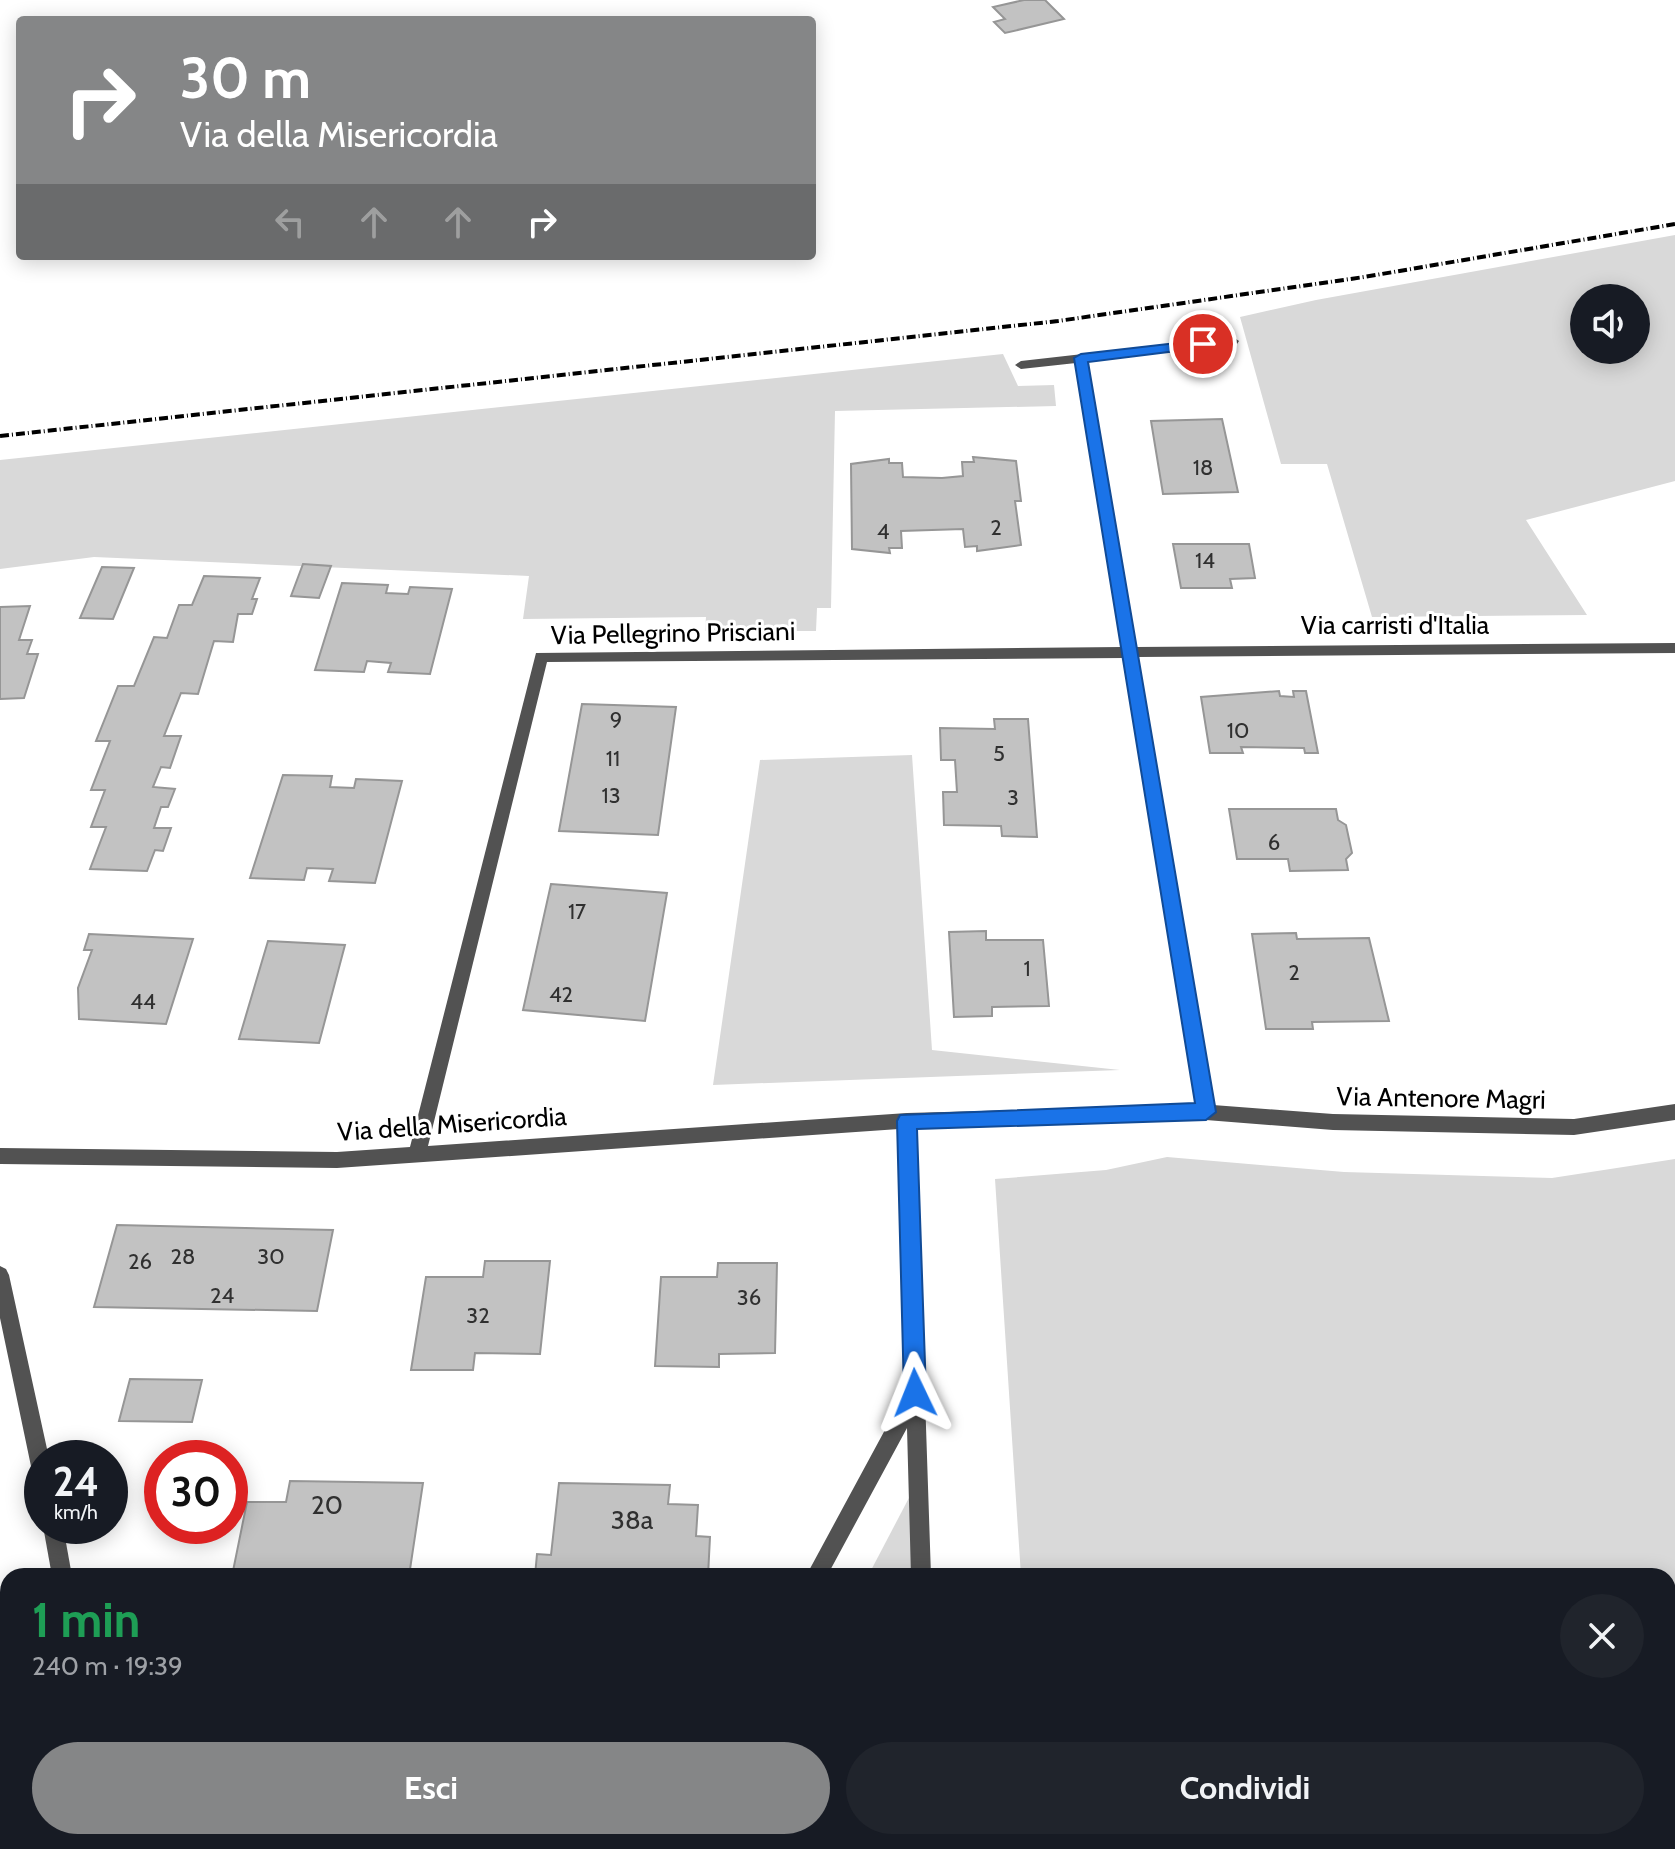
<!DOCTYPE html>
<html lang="it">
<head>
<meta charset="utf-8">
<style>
	:root { --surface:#171b24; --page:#20242c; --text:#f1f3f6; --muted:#9ea1a6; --accent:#858687 }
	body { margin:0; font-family:Cabin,sans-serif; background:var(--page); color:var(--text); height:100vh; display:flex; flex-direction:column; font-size:30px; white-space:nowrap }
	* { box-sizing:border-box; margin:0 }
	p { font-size:26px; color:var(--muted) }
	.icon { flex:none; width:44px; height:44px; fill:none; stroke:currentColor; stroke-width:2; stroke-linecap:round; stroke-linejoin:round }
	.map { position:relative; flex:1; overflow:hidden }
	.sheet { position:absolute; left:0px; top:1568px; width:1676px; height:282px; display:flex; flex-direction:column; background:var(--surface); border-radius:24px 24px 0 0; box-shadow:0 4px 20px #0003 }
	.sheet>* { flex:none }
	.banner { position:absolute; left:16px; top:16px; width:800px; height:244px; border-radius:8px; box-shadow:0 4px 20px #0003; background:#858687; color:#fff; overflow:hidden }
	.fabs { position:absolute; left:1570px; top:284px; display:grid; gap:16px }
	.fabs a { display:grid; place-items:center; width:80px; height:80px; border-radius:50%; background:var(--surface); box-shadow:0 4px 20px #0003; font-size:40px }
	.speed { position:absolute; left:24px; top:1440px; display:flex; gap:16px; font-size:40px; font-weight:700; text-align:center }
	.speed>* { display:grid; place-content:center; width:104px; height:104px; border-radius:50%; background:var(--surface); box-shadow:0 4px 20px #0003; line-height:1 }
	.speed small { font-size:20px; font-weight:400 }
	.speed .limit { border:12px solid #d22; background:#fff; color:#111 }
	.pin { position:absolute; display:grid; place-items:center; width:68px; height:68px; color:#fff; margin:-34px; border:4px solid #fff; border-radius:50%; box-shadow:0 2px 8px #0007 }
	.me { position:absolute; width:88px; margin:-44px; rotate:358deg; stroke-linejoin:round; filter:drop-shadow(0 0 6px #0008) }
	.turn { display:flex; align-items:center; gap:28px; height:168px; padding:0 32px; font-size:36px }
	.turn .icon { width:104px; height:104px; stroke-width:2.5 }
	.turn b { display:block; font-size:56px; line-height:68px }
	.lanes { display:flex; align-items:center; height:76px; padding:0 32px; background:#0003; justify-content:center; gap:40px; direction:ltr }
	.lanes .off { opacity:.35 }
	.round { display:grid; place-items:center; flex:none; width:84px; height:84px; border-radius:42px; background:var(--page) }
	.head { display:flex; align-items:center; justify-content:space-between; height:136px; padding:0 32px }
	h1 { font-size:48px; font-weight:700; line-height:60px; color:#1e9e55 }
	.button { display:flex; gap:16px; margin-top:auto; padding:16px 32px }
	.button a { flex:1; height:92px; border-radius:48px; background:var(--accent); color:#fff; font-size:32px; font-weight:700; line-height:92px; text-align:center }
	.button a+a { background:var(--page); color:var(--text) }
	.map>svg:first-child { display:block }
	.green { fill:#d9d9d9; fill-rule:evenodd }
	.building { fill:#c2c2c2; stroke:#969696; stroke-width:2 }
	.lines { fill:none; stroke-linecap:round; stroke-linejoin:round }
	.minor { fill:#525252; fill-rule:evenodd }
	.rail { stroke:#000; stroke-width:4; stroke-dasharray:9 3 1 3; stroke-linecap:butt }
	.route { fill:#1a73e8; stroke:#114b97; stroke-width:2 }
	.labels { text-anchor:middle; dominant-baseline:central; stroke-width:6; stroke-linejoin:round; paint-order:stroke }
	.number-label { font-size:22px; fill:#303030 }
	.street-label { font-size:26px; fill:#000; stroke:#fff }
	.near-number-label { font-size:26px; fill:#303030 }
</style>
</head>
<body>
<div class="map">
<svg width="1675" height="1849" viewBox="0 0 1675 1849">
	<rect width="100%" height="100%" fill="#fff"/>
	<g class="green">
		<path d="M1675,235V481L1526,520L1587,615L1372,617L1327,464H1281L1240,317L1316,300ZM1584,298H1636V350H1584Z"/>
		<path d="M1003,354L1018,386L1054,385L1056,406L835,411L831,608H817L816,631H705L706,617L523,619L529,576L94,557L0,569V460Z"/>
		<path d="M912,755L932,1050L1120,1070L713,1085L760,760Z"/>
		<path d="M1167,1157L1344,1172L1552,1178L1675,1159V1695H1668V1576H1021L995,1179L1106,1170Z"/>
		<path d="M911,1494L914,1576H868Z"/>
	</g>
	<g class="building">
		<path d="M1024,0H1045L1064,19L1005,33L994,22L1005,19L993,7Z"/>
		<path d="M1222,419L1238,492L1163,494L1151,421Z"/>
		<path d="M973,457L1016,461L1021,501H1015L1021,545L977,551V546L965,547L963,529L901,531L902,548H889L890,553L852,549L851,464L889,459V463H902L903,477L942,478L963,476L962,462H974Z"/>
		<path d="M1173,544H1249L1255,578L1230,579L1232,588H1181Z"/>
		<path d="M303,564L331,566L319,598L291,596Z"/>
		<path d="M102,567L134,568L113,619L80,618Z"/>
		<path d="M204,576L260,578L252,599H257L252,614H238L233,642L214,641L198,694L181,693L164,736H181L170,768L161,767L153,787L175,789L168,807H161L154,828H171L163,851L155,850L147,871L90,869L106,827H91L105,790H91L110,741H96L118,686H134L154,637L167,638L179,605H192Z"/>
		<path d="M342,583L388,585L386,593L408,594L410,587L452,589L430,674L388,672L391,663L367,661L364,672L315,670Z"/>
		<path d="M30,606L19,640H32L27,654H38L24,698L0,699V607Z"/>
		<path d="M1279,691L1280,696L1294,697L1293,691H1306L1318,753H1305L1304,748L1241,747L1243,753H1210L1201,697Z"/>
		<path d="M582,704L676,707L658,835L559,831Z"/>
		<path d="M994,719H1028L1037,837L1002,836L1001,826L944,825L943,792H957L955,760H941L940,728L995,729Z"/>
		<path d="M283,775L332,776L330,787L354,788L356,779L402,781L375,883L329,881L333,869L307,868L304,880L250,878Z"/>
		<path d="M1229,809H1336L1338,820L1346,825L1352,853L1346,859L1348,870L1290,871L1288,859H1237Z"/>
		<path d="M551,884L667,893L645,1021L523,1010Z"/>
		<path d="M986,931V940H1043L1049,1006L992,1007V1016L954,1017L949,932Z"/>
		<path d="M1296,933L1297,939L1369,938L1389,1021L1312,1022L1313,1029H1266L1252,934Z"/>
		<path d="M89,934L193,939L166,1024L79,1019L78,988L92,950H84Z"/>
		<path d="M268,941L345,945L319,1043L239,1039Z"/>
		<path d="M117,1225L333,1230L317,1311L94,1307Z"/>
		<path d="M485,1261H550L540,1354L475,1353L473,1370H411L426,1277H483Z"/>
		<path d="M718,1263H777L775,1353L719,1354V1367L655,1366L661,1277H717Z"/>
		<path d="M130,1379L202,1380L192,1422L119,1421Z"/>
		<path d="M290,1481L423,1483L409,1576H232L247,1502H286Z"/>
		<path d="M559,1483L670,1485L668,1504L698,1505L696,1536L710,1537L708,1576H535L537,1554L551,1555Z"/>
		<path d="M0,1715L7,1781L0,1783Z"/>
		<path d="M983,1842H1116V1849H984Z"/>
	</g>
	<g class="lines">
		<g class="minor">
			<path d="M1233,337L1239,341L1237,344L1088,361L1136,647L1675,643V653L1138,657L1213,1105L1333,1114L1574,1119L1675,1104V1120L1574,1135L1333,1130L1206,1120L916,1128L931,1576H911L907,1428L827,1576H806L906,1391L899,1129L337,1168L0,1164V1148L337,1152L410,1147L536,653L1122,647L1076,363L1021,369L1015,365L1021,361ZM1124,658L1196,1105L907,1113L428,1146L547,662Z"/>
			<path d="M0,1266L6,1269L9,1275L49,1458H42V1481L35,1478L32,1471L0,1318Z"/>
			<path d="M43,1526H63L72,1576H52Z"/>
			<rect x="69" y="1842" width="22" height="7"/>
			<rect x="781" y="1842" width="22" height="7"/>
			<rect x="919" y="1842" width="22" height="7"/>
		</g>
		<path class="rail" d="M0,436L1058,321L1364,277L1675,224"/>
	</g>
	<path class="route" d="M1203,340L1208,341V347L1088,362L1216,1112L1206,1120L917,1129L926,1393L923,1401L915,1404L908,1401L904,1393L897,1121L900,1115L1195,1103L1074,358L1081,354Z"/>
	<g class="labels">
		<g class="number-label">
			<text x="1203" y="467">18</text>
			<text x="996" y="527">2</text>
			<text x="883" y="531">4</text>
			<text x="1205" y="560">14</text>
			<text x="616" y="719">9</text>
			<text x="1238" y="730">10</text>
			<text x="999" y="753">5</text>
			<text x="613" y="758">11</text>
			<text x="611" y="795">13</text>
			<text x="1013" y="797">3</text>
			<text x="1274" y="842">6</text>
			<text x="577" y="911">17</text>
			<text x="1027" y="968">1</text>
			<text x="1294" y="972">2</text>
			<text x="561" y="994">42</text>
			<text x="143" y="1001">44</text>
			<text x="183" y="1256">28</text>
			<text x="271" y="1256">30</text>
			<text x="140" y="1261">26</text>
			<text x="222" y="1295">24</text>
			<text x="749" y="1297">36</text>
			<text x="478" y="1315">32</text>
		</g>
		<g class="street-label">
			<text x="1395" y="625">Via carristi d'Italia</text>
			<text transform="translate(673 633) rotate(-1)">Via Pellegrino Prisciani</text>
			<text transform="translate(1441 1098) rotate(1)">Via Antenore Magri</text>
			<text transform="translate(452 1124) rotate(-4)">Via della Misericordia</text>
		</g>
		<g class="near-number-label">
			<text x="327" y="1505">20</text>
			<text x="632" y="1520">38a</text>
		</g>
	</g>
</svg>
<div class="fabs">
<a><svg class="icon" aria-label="sound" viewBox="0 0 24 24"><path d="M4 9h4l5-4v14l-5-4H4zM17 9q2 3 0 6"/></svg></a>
</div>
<div class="speed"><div>24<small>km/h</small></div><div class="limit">30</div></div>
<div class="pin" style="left:1203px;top:344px;background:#d93025"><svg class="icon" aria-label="arrive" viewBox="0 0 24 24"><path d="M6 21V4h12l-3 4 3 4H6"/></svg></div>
<svg class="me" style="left:915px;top:1393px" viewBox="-20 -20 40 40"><path d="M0-17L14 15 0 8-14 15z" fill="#1a73e8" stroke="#fff" stroke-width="4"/></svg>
<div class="banner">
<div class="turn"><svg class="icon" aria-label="right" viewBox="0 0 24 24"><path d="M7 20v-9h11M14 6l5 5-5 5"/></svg><div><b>30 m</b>Via della Misericordia</div></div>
<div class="lanes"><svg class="icon off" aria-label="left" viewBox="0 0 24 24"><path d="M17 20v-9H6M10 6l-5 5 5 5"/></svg><svg class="icon off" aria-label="ahead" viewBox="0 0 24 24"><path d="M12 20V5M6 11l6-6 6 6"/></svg><svg class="icon off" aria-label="ahead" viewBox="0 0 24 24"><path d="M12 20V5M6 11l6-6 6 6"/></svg><svg class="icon" aria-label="right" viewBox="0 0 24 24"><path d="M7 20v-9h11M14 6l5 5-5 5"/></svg></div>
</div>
<section class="sheet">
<div class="head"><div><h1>1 min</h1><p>240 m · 19:39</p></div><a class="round"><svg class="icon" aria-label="close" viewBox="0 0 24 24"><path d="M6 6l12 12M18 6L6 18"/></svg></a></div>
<div class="button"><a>Esci</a><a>Condividi</a></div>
</section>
</div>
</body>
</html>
